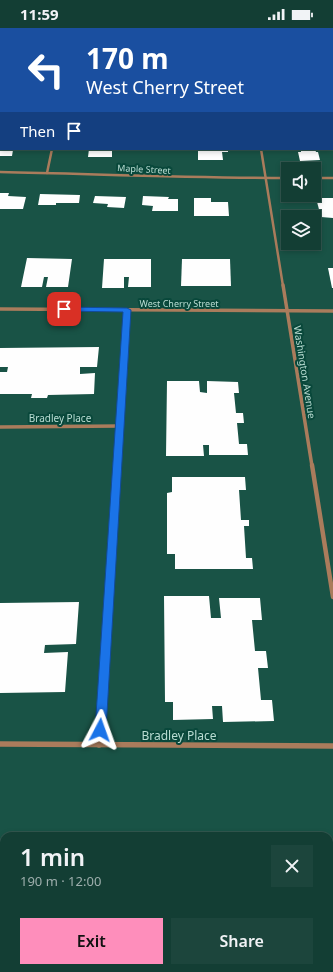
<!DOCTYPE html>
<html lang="en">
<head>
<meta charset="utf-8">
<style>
	:root { --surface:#133e34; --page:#1c453c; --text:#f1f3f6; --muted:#9daeac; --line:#32574f; --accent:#fe8ebb }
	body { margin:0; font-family:"Noto Sans",sans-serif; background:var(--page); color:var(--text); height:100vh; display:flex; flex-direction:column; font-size:15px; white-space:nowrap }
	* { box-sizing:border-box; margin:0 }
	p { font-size:13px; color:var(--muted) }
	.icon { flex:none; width:22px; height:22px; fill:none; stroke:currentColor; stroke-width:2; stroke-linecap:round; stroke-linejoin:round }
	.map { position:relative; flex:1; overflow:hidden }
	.sheet { position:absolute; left:0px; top:804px; width:333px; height:140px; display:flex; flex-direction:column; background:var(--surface); border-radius:12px 12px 0 0; box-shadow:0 2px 6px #0003,0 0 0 1px var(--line) }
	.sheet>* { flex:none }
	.top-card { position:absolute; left:0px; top:0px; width:333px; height:122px; box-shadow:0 2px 6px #0003,0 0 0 1px var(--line); background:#1a4fa0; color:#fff; overflow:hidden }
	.fabs { position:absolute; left:281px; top:134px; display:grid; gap:8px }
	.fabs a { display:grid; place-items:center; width:40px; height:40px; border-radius:0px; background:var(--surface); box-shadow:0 2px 6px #0003,0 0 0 1px var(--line); font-size:20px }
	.pin { position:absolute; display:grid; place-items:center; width:34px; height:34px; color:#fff; margin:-17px; border-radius:8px; box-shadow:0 2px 6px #0006 }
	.me { position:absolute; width:44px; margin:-22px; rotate:4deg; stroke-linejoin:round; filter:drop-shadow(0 0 3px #0008) }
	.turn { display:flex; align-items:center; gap:14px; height:84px; padding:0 20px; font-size:18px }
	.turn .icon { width:52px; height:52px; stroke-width:2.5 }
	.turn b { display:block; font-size:28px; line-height:34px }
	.then { display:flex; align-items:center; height:38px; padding:0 20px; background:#0003; gap:8px; font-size:15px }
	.round { display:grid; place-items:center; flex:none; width:42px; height:42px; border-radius:0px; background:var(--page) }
	.head { display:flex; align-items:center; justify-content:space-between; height:68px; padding:0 20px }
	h1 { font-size:24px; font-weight:600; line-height:30px }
	.primary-button { display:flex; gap:8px; margin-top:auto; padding:8px 20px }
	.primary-button a { flex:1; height:46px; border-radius:0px; background:var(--accent); color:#111; font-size:16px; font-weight:600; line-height:46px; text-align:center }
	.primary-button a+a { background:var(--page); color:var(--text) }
	.status { display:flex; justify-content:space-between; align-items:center; height:28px; padding:0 20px; background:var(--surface); direction:ltr }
	.status svg { height:11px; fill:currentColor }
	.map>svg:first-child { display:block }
	.building { fill:#fefefe }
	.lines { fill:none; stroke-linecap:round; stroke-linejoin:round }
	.minor-far4 { stroke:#aa7c5c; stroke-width:2 }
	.minor-far3 { stroke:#aa7c5c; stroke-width:2.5 }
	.minor-far2 { stroke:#aa7c5c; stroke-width:3.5 }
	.minor-far1 { stroke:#aa7c5c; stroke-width:4.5 }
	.minor { stroke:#aa7c5c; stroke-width:5.5 }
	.route { fill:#1a73e8; stroke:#114b97 }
	.labels { text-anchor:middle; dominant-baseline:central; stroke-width:4; stroke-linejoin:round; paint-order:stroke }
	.far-street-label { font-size:9px; fill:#b9dcd2; stroke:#09483b }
	.street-label { font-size:10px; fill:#b9dcd2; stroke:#09483b }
	.near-street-label { font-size:12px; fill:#b9dcd2; stroke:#09483b }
</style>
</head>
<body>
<div class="status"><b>11:59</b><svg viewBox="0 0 49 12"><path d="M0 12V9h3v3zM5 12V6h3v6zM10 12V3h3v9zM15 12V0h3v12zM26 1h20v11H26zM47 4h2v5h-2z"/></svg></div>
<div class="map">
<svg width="333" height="944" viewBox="0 0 333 944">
	<rect width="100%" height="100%" fill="#195346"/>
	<g class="building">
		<path d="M0,121H19V122H13L12,128H0Z"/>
		<path d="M89,121H112V129H88Z"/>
		<path d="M198,121H228V124H222L223,132H198Z"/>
		<path d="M301,121H315L316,124H318L320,132L300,133L298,124H301Z"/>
		<path d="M0,165H9L8,168L26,169L23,181H0Z"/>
		<path d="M40,166L80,167L79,175H56V177H38Z"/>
		<path d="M95,168L126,169L124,180L107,179L108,176L93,175Z"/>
		<path d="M143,168L169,169L168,171H178V183H152L153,178L142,177Z"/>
		<path d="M194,170H211V174H228L229,188H194Z"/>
		<path d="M316,170H333V190L321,189Z"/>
		<path d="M27,230L72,231L68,259H46L48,249H44L42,259H21Z"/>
		<path d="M104,231H151V259H128L129,249H124V260H102Z"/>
		<path d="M182,231H230L231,258H181Z"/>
		<path d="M328,240H333V260H332Z"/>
		<path d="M99,319L97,339H80V346L95,345L94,366L48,367L47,370H31L32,366H0V344H7L8,339H0V320Z"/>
		<path d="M167,353H199L200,364L207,365V353L238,354L239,365H234L236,385H243L244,395H237L239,416H247L248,427H209V417H203L204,428H166Z"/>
		<path d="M172,449H245L246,462H239L241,492H249V498H244L246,530H252L253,541H175V526H167V465L172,464Z"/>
		<path d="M164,568H209L211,590H221L219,570H260L262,592H252L255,623H266L268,640H258L261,672H272L274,693L223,694L222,678H212L213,691L173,692V674H165Z"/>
		<path d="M79,574L76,616L45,617L44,625L68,624L65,664L0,665V575Z"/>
	</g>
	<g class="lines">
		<path class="minor-far4" d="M92,1L95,0"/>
		<g class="minor-far3">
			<path d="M261,121L283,258"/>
			<path d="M0,144C96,146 192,150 288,150"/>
			<path d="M47,145L52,121"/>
			<path d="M314,150H333"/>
		</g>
		<g class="minor-far2">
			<path d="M283,257L312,438"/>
			<path d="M0,281L333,283"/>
			<path d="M0,399L120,398"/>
			<path d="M117,438L127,282"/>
		</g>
		<g class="minor-far1">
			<path d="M312,437L333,569"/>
			<path d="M102,663L117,437"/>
		</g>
		<g class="minor">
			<path d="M0,716L333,718"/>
			<path d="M99,717L103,662"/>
		</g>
	</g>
	<path class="route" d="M64,279L127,280L131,282L106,702L104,705L100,707L96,705L95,702L123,284L61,283V280Z"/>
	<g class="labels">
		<g class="far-street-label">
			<text transform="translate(144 141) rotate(3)">Maple Street</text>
			<text x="179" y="275">West Cherry Street</text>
		</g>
		<g class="street-label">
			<text transform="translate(305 344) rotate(81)">Washington Avenue</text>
			<text x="60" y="390">Bradley Place</text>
		</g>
		<g class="near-street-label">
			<text x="179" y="707">Bradley Place</text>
		</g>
	</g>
</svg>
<div class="fabs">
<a><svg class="icon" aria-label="sound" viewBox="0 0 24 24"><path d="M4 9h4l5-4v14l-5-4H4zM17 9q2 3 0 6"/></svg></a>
<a><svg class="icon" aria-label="layers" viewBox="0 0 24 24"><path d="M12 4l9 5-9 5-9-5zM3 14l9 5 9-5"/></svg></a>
</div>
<div class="pin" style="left:64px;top:281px;background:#d93025"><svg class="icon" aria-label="arrive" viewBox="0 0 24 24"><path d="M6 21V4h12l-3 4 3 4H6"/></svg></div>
<svg class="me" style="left:100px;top:702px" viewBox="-20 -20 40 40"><path d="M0-17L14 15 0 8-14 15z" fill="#1a73e8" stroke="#fff" stroke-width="4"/></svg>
<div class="top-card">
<div class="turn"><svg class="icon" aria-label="left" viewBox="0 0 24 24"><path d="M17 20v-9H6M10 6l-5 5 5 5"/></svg><div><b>170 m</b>West Cherry Street</div></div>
<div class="then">Then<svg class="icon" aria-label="arrive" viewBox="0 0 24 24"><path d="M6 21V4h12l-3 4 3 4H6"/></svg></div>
</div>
<section class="sheet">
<div class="head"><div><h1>1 min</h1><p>190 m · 12:00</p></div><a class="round"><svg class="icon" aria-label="close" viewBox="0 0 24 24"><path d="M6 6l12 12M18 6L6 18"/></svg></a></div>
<div class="primary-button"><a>Exit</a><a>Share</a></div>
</section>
</div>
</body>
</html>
